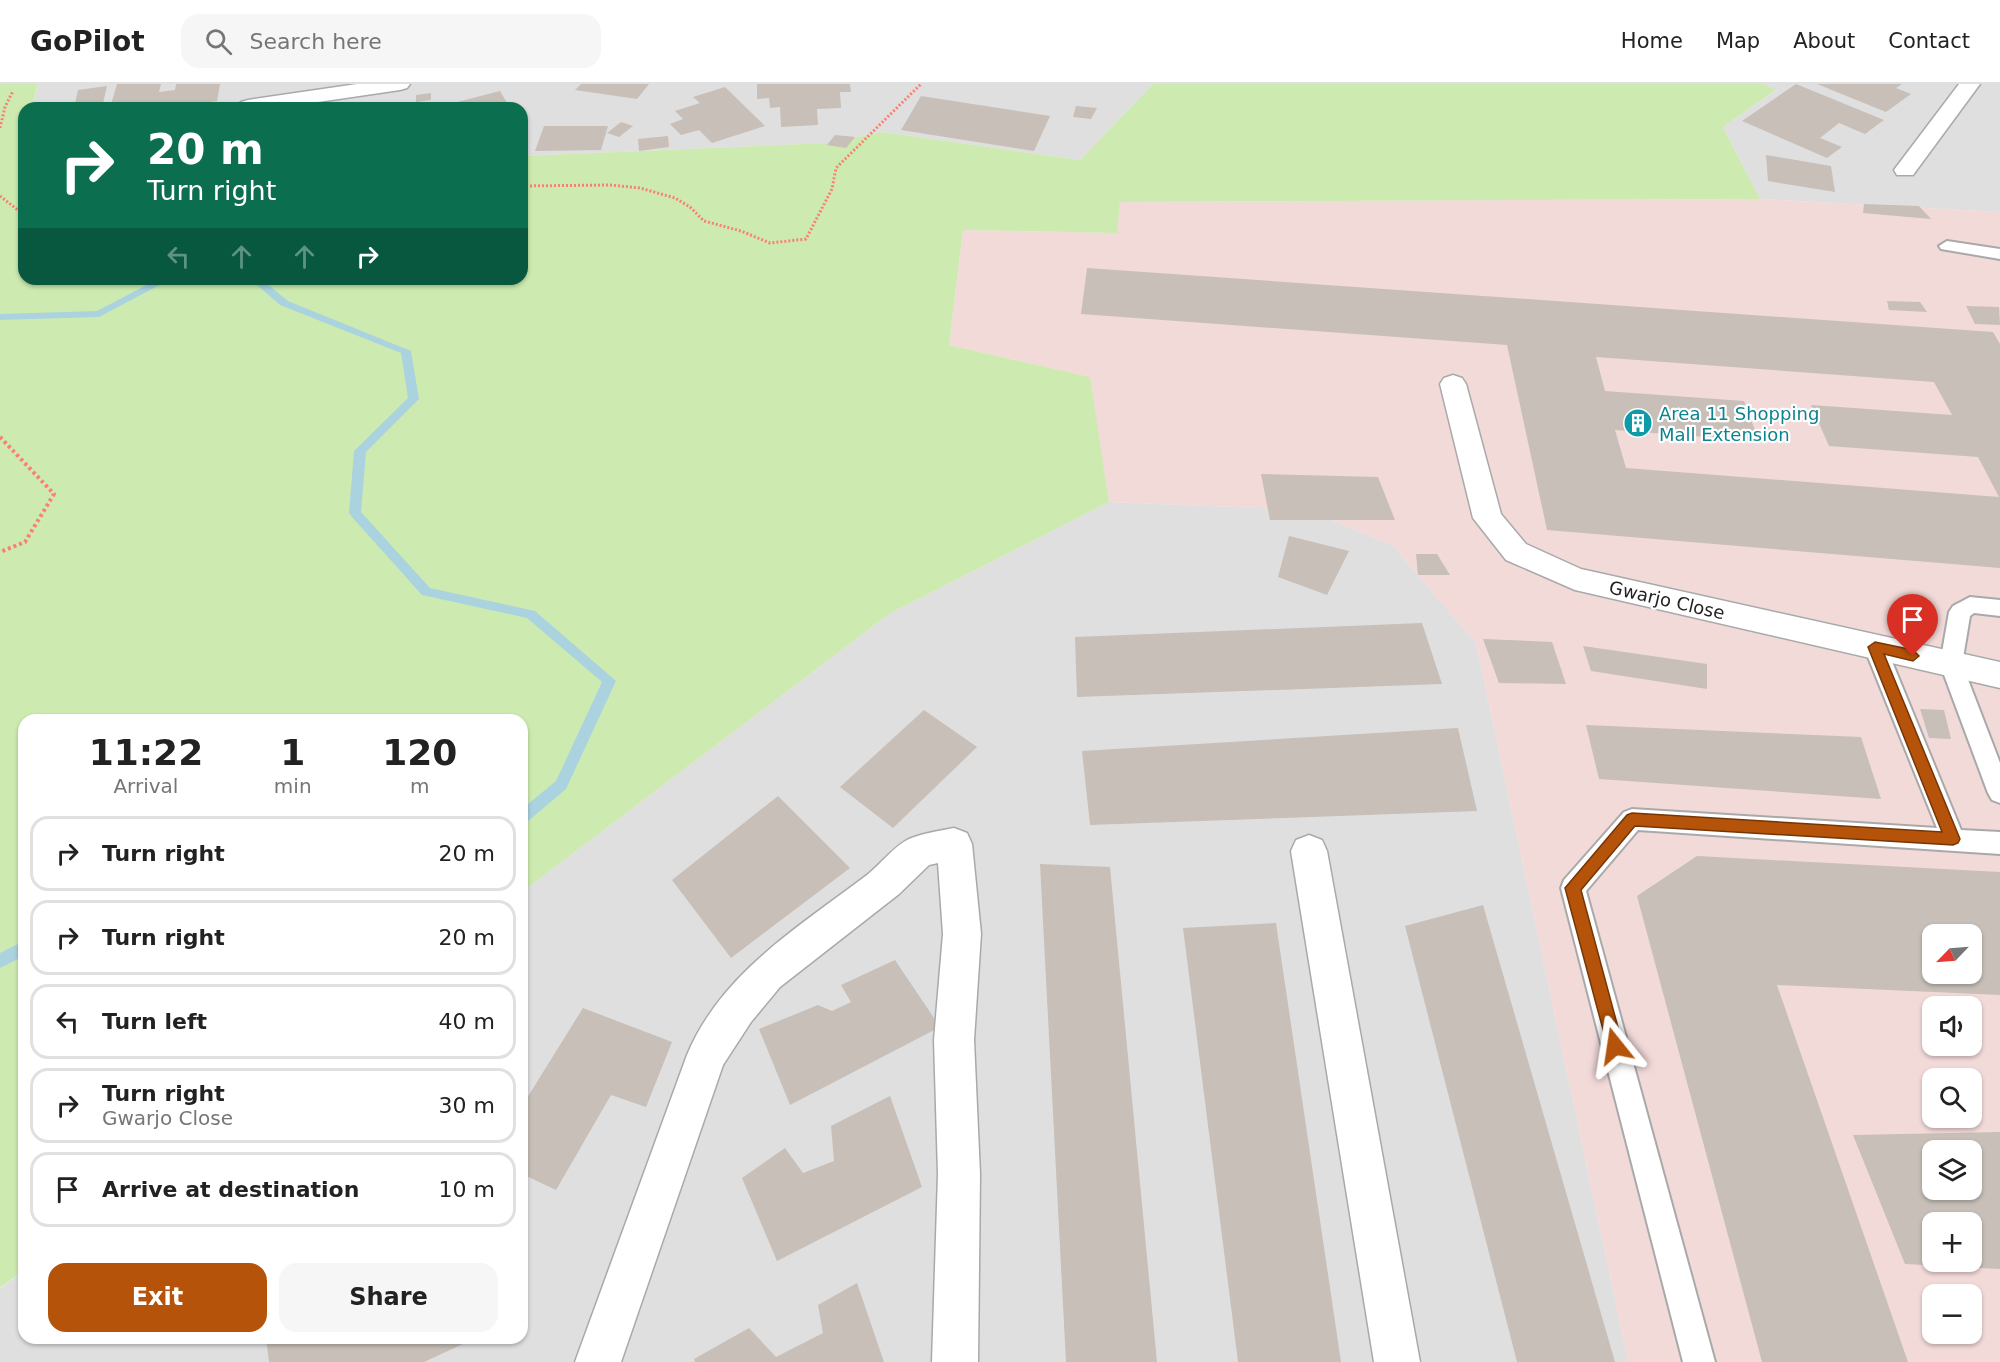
<!DOCTYPE html>
<html lang="en">
<head>
<meta charset="utf-8">
<style>
	:root { --surface:#fff; --page:#f6f6f6; --text:#222; --muted:#767676; --line:#e0e0e0; --accent:#b45309 }
	body { margin:0; font-family:"DejaVu Sans",sans-serif; background:var(--page); color:var(--text); height:100vh; display:flex; flex-direction:column; font-size:22px; white-space:nowrap }
	* { box-sizing:border-box; margin:0 }
	p { font-size:20px; color:var(--muted) }
	.icon { flex:none; width:33px; height:33px; fill:none; stroke:currentColor; stroke-width:2; stroke-linecap:round; stroke-linejoin:round }
	.map { position:relative; flex:1; overflow:hidden }
	.sheet { position:absolute; left:18px; top:630px; width:510px; height:630px; display:flex; flex-direction:column; background:var(--surface); border-radius:18px; box-shadow:0 2px 4px #0004 }
	.sheet>* { flex:none }
	.top-card { position:absolute; left:18px; top:18px; width:510px; height:183px; border-radius:18px; box-shadow:0 2px 4px #0004; background:#0b6e4f; color:#fff; overflow:hidden }
	.needle { width:39px; rotate:245deg }
	.controls { position:absolute; left:1922px; top:840px; display:grid; gap:12px }
	.controls a { display:grid; place-items:center; width:60px; height:60px; border-radius:12px; background:var(--surface); box-shadow:0 2px 4px #0004; font-size:30px }
	.pin { position:absolute; display:grid; place-items:center; width:51px; height:51px; color:#fff; margin:-62px -26px; border-radius:50% 50% 50% 0; rotate:-45deg; box-shadow:0 0 6px #0007 }
	.pin .icon { rotate:45deg }
	.me { position:absolute; width:66px; margin:-33px; rotate:345deg; stroke-linejoin:round; filter:drop-shadow(0 0 4px #0008) }
	.turn { display:flex; align-items:center; gap:21px; height:126px; padding:0 30px; font-size:27px }
	.turn .icon { width:78px; height:78px; stroke-width:2.5 }
	.turn b { display:block; font-size:42px; line-height:51px }
	.lanes { display:flex; align-items:center; height:57px; padding:0 30px; background:#0003; justify-content:center; gap:30px; direction:ltr }
	.lanes .off { opacity:.35 }
	.eta { display:flex; justify-content:space-evenly; align-items:center; height:102px; text-align:center }
	.eta b { font-size:36px; font-weight:700; line-height:42px }
	.primary-button { display:flex; gap:12px; margin-top:auto; padding:12px 30px }
	.primary-button a { flex:1; height:69px; border-radius:18px; background:var(--accent); color:#fff; font-size:24px; font-weight:700; line-height:69px; text-align:center }
	.primary-button a+a { background:var(--page); color:var(--text) }
	ul { padding:0; list-style:none }
	li { display:flex; align-items:center; gap:18px; height:75px; margin:0 12px 9px; padding:0 18px; border:3px solid var(--line); border-radius:18px }
	li div { flex:1 }
	li b { display:block; font-size:22px }
	li em { font-style:normal }
	header { display:flex; align-items:center; gap:36px; box-sizing:border-box; height:84px; padding:0 30px; background:var(--surface); border-bottom:2px solid var(--line) }
	header strong { font-size:28px }
	nav { display:flex; gap:33px; margin-inline-start:auto; font-size:21px }
	.search { width:420px; height:54px; background:var(--page); display:flex; align-items:center; gap:15px; box-sizing:border-box; padding:0 21px; border-radius:18px; color:var(--muted); font-size:22px }
	.map>svg:first-child { display:block }
	.residential { fill:#e0dfdf }
	.commercial { fill:#f2dad9; fill-rule:evenodd }
	.grass { fill:#cdebb0 }
	.lines { fill:none; stroke-linecap:round; stroke-linejoin:round }
	.stream { fill:#aad3df; fill-rule:evenodd }
	.building { fill:#c7bfb8; fill-rule:evenodd }
	.service-casing { stroke:#a9a9a9; stroke-width:4 }
	.minor-casing { stroke:#a9a9a9; stroke-width:3 }
	.path-far1 { stroke:#fa8072; stroke-width:3; stroke-dasharray:2 2; stroke-linecap:butt }
	.path { stroke:#fa8072; stroke-width:4; stroke-dasharray:3 3; stroke-linecap:butt }
	.service { fill:#fff; fill-rule:evenodd }
	.minor { fill:#fff; fill-rule:evenodd }
	.route { fill:#b45309; stroke:#753606; stroke-width:1.5 }
	.labels { text-anchor:middle; dominant-baseline:central; stroke-width:4.5; stroke-linejoin:round; paint-order:stroke }
	.culture-label { font-size:18px; fill:#0d838f; stroke:#fff; text-anchor:start }
	.street-label { font-size:18px; fill:#222; stroke:#fff }
</style>
</head>
<body>
<header>
<strong>GoPilot</strong>
<div class="search"><svg class="icon" aria-label="search" viewBox="0 0 24 24"><circle cx="10" cy="10" r="6"/><path d="M15 15l6 6"/></svg>Search here</div>
<nav><a>Home</a><a>Map</a><a>About</a><a>Contact</a></nav>
</header>
<div class="map">
<svg width="2000" height="1278" viewBox="0 0 2000 1278">
	<rect width="100%" height="100%" fill="#f2efe9"/>
	<g class="residential">
		<path d="M35,0H1153L1080,76L882,48L829,59L522,72V24H31L38,1Z"/>
		<path d="M1763,0H2000V128L1760,115L1723,43L1775,7Z"/>
		<path d="M1109,418L1308,426L1393,462L1476,559L1628,1278H0V1205L24,1186V1254H522V808L889,530Z"/>
	</g>
	<path class="commercial" d="M1760,115L2000,128V1278H1628L1476,559L1393,462L1308,426L1109,418L1089,293L949,261L963,146L1116,149L1120,118ZM1932,850H1971V890H1932ZM1932,922H1971V962H1932ZM1932,994H1971V1034H1932ZM1932,1066H1971V1106H1932ZM1932,1138H1971V1178H1932ZM1932,1210H1971V1250H1932Z"/>
	<path class="grass" d="M0,0H38L31,24H24V45L20,59L24,65V195H522V72L829,59L882,48L1080,76L1153,0H1763L1776,6L1723,43L1760,115L1120,118L1117,149L963,146L949,261L1090,293L1109,418L889,530L522,808V636H24V1186L0,1204Z"/>
	<g class="lines">
		<g class="stream">
			<path d="M158,195H171L99,233L0,236V230L97,227Z"/>
			<path d="M250,195H261L288,217L411,267L419,315L366,368L361,428L430,504L535,527L616,597L566,705L527,738L522,740V725L556,697L602,598L527,534L422,511L351,432L349,429L354,367L408,314L401,269L280,221Z"/>
			<path d="M24,857V872L0,884V869Z"/>
		</g>
	</g>
	<g class="building">
		<path d="M117,0H161L159,8L175,6L176,0H220L217,17L160,24H110Z"/>
		<path d="M581,0H649L637,15L575,6Z"/>
		<path d="M757,0H850L851,8H840L841,24L817,25L818,41L781,43L780,23L770,24L769,14L757,15Z"/>
		<path d="M1796,0L1884,36L1865,50L1839,39L1820,54L1842,63L1827,74L1742,37Z"/>
		<path d="M1817,0H1902L1896,4L1911,10L1886,28Z"/>
		<path d="M107,2L102,24H74L78,6Z"/>
		<path d="M725,3L765,42L712,59L699,46L681,51L670,40L683,35L675,27L700,19L693,13Z"/>
		<path d="M500,7L510,24H438V23Z"/>
		<path d="M431,9V16L416,18V11Z"/>
		<path d="M921,12L1050,32L1034,67L901,46Z"/>
		<path d="M1076,22L1097,24L1091,35L1073,33Z"/>
		<path d="M621,38L633,42L619,53L607,49Z"/>
		<path d="M544,42H608L601,66L535,67Z"/>
		<path d="M835,51L855,53L846,64L827,61Z"/>
		<path d="M668,52L669,63L639,67L638,55Z"/>
		<path d="M1766,71L1831,82L1835,108L1768,97Z"/>
		<path d="M1864,120L1919,122L1931,135L1863,129Z"/>
		<path d="M1087,184L1993,248L2000,260V484L1547,446L1507,261L1081,230ZM1596,273L1934,298L1952,331L1811,321L1829,362L1978,373L1999,413L1626,384L1615,346L1759,357L1744,317L1605,307Z"/>
		<path d="M1887,217L1920,218L1927,228L1889,226Z"/>
		<path d="M1966,222L1999,223L2000,241L1975,240Z"/>
		<path d="M1261,390L1378,393L1395,436H1270Z"/>
		<path d="M1289,452L1349,467L1327,511L1278,493Z"/>
		<path d="M1416,470H1437L1450,491H1418Z"/>
		<path d="M1422,539L1442,600L1077,613L1075,553Z"/>
		<path d="M1483,555L1552,558L1566,600L1499,599Z"/>
		<path d="M1583,562L1707,580V605L1591,587Z"/>
		<path d="M1920,625L1944,626L1951,655L1929,654Z"/>
		<path d="M924,626L977,663L893,744L840,703Z"/>
		<path d="M1586,641L1861,653L1881,715L1599,695Z"/>
		<path d="M1458,644L1477,727L1090,741L1082,667Z"/>
		<path d="M778,712L850,784L731,874L672,796Z"/>
		<path d="M1697,772L2000,788V911L1777,901L1908,1278H1762L1637,812ZM1932,850H1971V890H1932Z"/>
		<path d="M1040,780L1110,783L1157,1278H1066Z"/>
		<path d="M1483,821L1615,1278H1517L1405,842Z"/>
		<path d="M1276,839L1341,1278H1238L1183,844Z"/>
		<path d="M895,876L940,943L790,1021L759,945L818,921L832,927L851,918L841,901Z"/>
		<path d="M583,924L672,958L646,1023L611,1011L556,1106L522,1090V1022Z"/>
		<path d="M890,1012L922,1103L777,1177L742,1094L785,1064L803,1089L834,1077L831,1042Z"/>
		<path d="M2000,1048V1185L1905,1180L1853,1051ZM1932,1066H1971V1106H1932ZM1932,1138H1971V1178H1932Z"/>
		<path d="M857,1199L884,1278H695L694,1275L749,1244L776,1273L823,1249L818,1221Z"/>
		<path d="M266,1254H461L463,1260L424,1278H269Z"/>
	</g>
	<g class="lines">
		<g class="service-casing">
			<g id="service">
				<path d="M1947,157L2000,165V175L1941,165L1939,162Z"/>
				<path d="M1970,513L2000,516V532L1974,529L1970,532L1962,580L2000,679V719L1992,716L1988,709L1940,580L1949,528L1953,522Z"/>
				<path d="M1875,554L1883,557L1886,563L1961,746L2000,748V770L1638,746L1586,807L1715,1278H1683L1561,804L1564,796L1624,728L1632,725L1937,744L1864,563L1867,557Z"/>
			</g>
		</g>
		<g class="minor-casing">
			<g id="minor">
				<path d="M357,0H410L407,4L400,6L277,24L238,22L241,18L248,16Z"/>
				<path d="M1959,0H1980L1913,91H1897L1894,86Z"/>
				<path d="M1453,291L1462,294L1466,300L1501,430L1526,460L1581,485L2000,578V604L1575,506L1506,476L1473,434L1440,300L1444,294Z"/>
				<path d="M954,744L967,749L972,760L981,850L974,956L980,1090L978,1278H932L938,1090L934,956L943,850L938,779L929,781L899,810L780,903L751,938L723,981L621,1278H575L687,971C721,889 800,842 867,791C881,780 894,762 909,755C923,749 939,747 954,744Z"/>
				<path d="M1309,751L1322,756L1327,767L1420,1278H1374L1291,767L1296,756Z"/>
			</g>
		</g>
		<g class="path-far1">
			<path d="M0,44L5,23L13,7"/>
			<path d="M522,102L610,101L640,104L675,114L690,123L704,137L741,147L770,159L806,155L832,105L836,84L921,0"/>
			<path d="M0,112L24,131"/>
		</g>
		<path class="path" d="M0,353L54,410L25,458L0,468"/>
		<use href="#service" class="service"/>
		<use href="#minor" class="minor"/>
	</g>
	<path class="route" d="M1875,558L1913,566L1919,572L1913,577L1884,570L1960,755L1958,759L1953,761L1635,742L1581,806L1623,962L1621,968L1615,970L1609,968L1565,804L1627,731L1632,729L1942,748L1868,563Z"/>
	<defs>
		<g id="building-disc" transform="scale(1.5)"><circle r="9.5" fill="#0f9aa8" stroke="#fff"/><path d="M-4-6H4V6H1V3H-1V6H-4ZM-2.5-4.3h1.7v1.8h-1.7ZM.8-4.3h1.7v1.8H.8ZM-2.5-1h1.7V.8h-1.7ZM.8-1h1.7V.8H.8Z" fill="#fff"/></g>
	</defs>
	<g fill-rule="evenodd">
		<use href="#building-disc" x="1638" y="339"/>
	</g>
	<g class="labels">
		<g class="culture-label">
			<text x="1659" y="329">Area 11 Shopping<tspan x="1659" dy="21">Mall Extension</tspan></text>
		</g>
		<g class="street-label">
			<text transform="translate(1667 516) rotate(13)">Gwarjo Close</text>
		</g>
	</g>
</svg>
<div class="controls">
<a><svg class="needle" viewBox="-14 -14 28 28"><path d="M0-13l5 13h-10z" fill="#e53935"/><path d="M0 13l5-13h-10z" fill="#767676"/></svg></a>
<a><svg class="icon" aria-label="sound" viewBox="0 0 24 24"><path d="M4 9h4l5-4v14l-5-4H4zM17 9q2 3 0 6"/></svg></a>
<a><svg class="icon" aria-label="search" viewBox="0 0 24 24"><circle cx="10" cy="10" r="6"/><path d="M15 15l6 6"/></svg></a>
<a><svg class="icon" aria-label="layers" viewBox="0 0 24 24"><path d="M12 4l9 5-9 5-9-5zM3 14l9 5 9-5"/></svg></a>
<a>+</a>
<a>−</a>
</div>
<div class="pin" style="left:1913px;top:572px;background:#d93025"><svg class="icon" aria-label="arrive" viewBox="0 0 24 24"><path d="M6 21V4h12l-3 4 3 4H6"/></svg></div>
<svg class="me" style="left:1615px;top:962px" viewBox="-20 -20 40 40"><path d="M0-17L14 15 0 8-14 15z" fill="#b45309" stroke="#fff" stroke-width="4"/></svg>
<div class="top-card">
<div class="turn"><svg class="icon" aria-label="right" viewBox="0 0 24 24"><path d="M7 20v-9h11M14 6l5 5-5 5"/></svg><div><b>20 m</b>Turn right</div></div>
<div class="lanes"><svg class="icon off" aria-label="left" viewBox="0 0 24 24"><path d="M17 20v-9H6M10 6l-5 5 5 5"/></svg><svg class="icon off" aria-label="ahead" viewBox="0 0 24 24"><path d="M12 20V5M6 11l6-6 6 6"/></svg><svg class="icon off" aria-label="ahead" viewBox="0 0 24 24"><path d="M12 20V5M6 11l6-6 6 6"/></svg><svg class="icon" aria-label="right" viewBox="0 0 24 24"><path d="M7 20v-9h11M14 6l5 5-5 5"/></svg></div>
</div>
<section class="sheet">
<div class="eta">
<div><b>11:22</b><p>Arrival</p></div>
<div><b>1</b><p>min</p></div>
<div><b>120</b><p>m</p></div>
</div>
<ul>
<li><svg class="icon" aria-label="right" viewBox="0 0 24 24"><path d="M7 20v-9h11M14 6l5 5-5 5"/></svg><div><b>Turn right</b></div><em>20 m</em></li>
<li><svg class="icon" aria-label="right" viewBox="0 0 24 24"><path d="M7 20v-9h11M14 6l5 5-5 5"/></svg><div><b>Turn right</b></div><em>20 m</em></li>
<li><svg class="icon" aria-label="left" viewBox="0 0 24 24"><path d="M17 20v-9H6M10 6l-5 5 5 5"/></svg><div><b>Turn left</b></div><em>40 m</em></li>
<li><svg class="icon" aria-label="right" viewBox="0 0 24 24"><path d="M7 20v-9h11M14 6l5 5-5 5"/></svg><div><b>Turn right</b><p>Gwarjo Close</p></div><em>30 m</em></li>
<li><svg class="icon" aria-label="arrive" viewBox="0 0 24 24"><path d="M6 21V4h12l-3 4 3 4H6"/></svg><div><b>Arrive at destination</b></div><em>10 m</em></li>
</ul>
<div class="primary-button"><a>Exit</a><a>Share</a></div>
</section>
</div>
</body>
</html>
